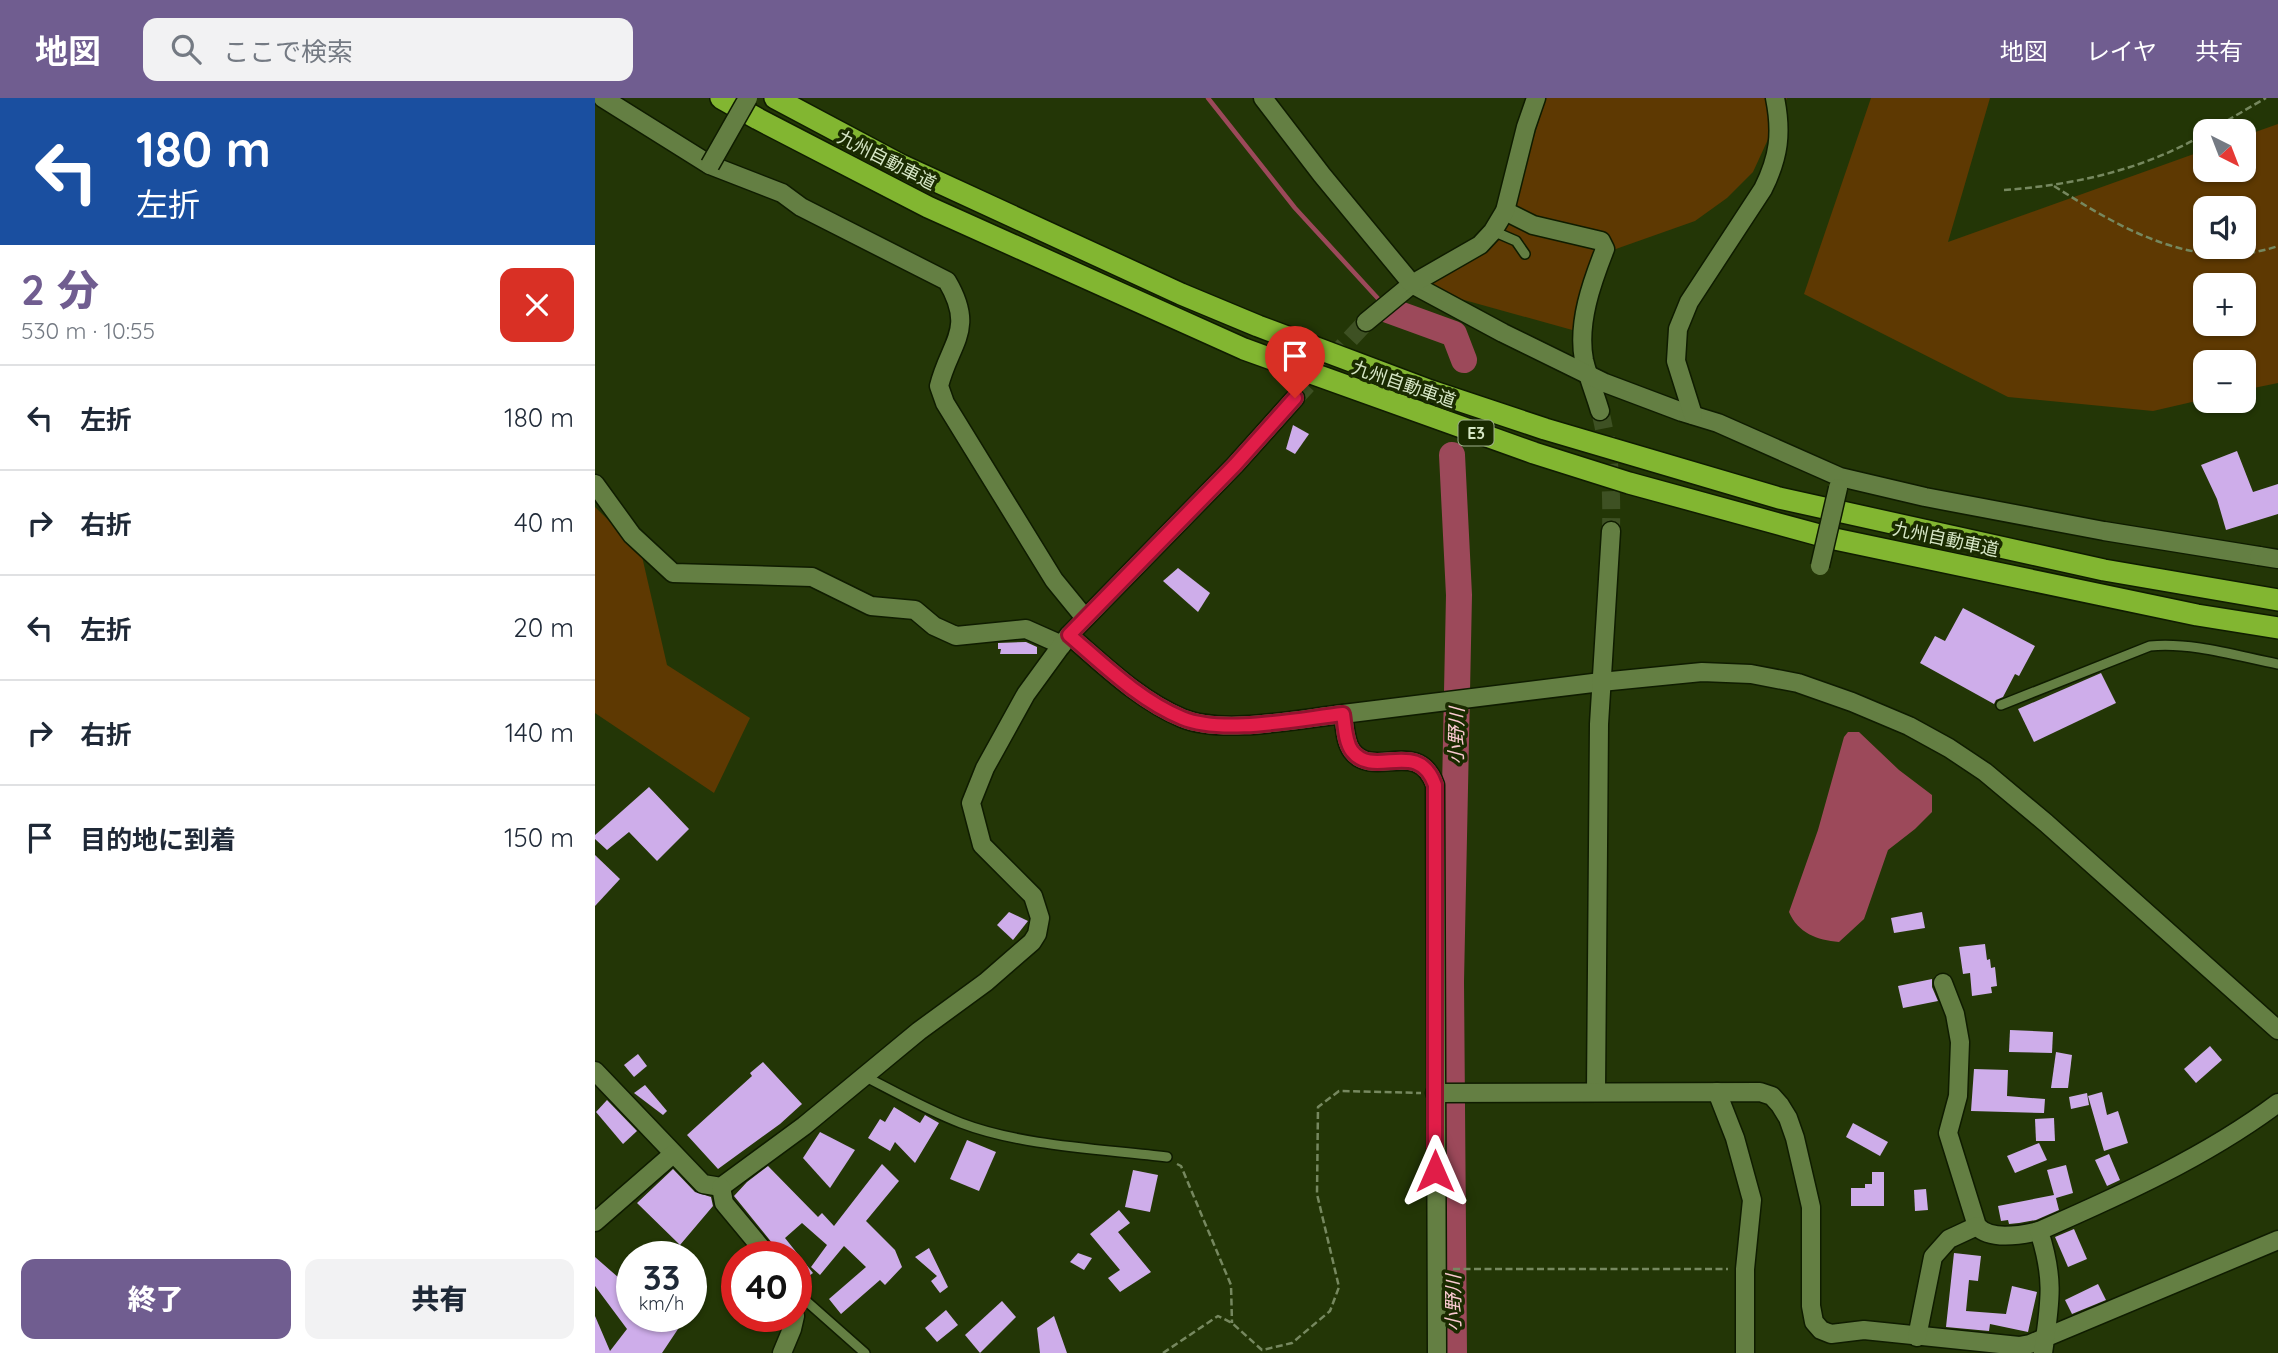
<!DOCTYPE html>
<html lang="ja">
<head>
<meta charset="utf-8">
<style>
	:root { --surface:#fff; --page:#f2f2f3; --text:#1f2937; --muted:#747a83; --line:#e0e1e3; --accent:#705d90 }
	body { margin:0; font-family:Quicksand,"Noto Sans JP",sans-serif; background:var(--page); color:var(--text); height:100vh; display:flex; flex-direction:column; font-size:26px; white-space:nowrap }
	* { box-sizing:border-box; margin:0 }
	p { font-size:23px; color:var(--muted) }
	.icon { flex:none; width:38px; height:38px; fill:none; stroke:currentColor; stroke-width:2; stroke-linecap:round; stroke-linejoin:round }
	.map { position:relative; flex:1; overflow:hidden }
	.panel { display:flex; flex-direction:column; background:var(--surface); width:595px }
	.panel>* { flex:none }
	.guide { background:#1a4fa0; color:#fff; overflow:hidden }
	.needle { width:46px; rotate:138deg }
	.fabs { position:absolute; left:1598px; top:21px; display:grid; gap:14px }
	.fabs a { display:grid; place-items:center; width:63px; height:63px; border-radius:14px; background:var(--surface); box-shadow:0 2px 5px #0004; font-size:35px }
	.speed { position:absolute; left:21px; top:1143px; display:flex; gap:14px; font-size:35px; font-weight:700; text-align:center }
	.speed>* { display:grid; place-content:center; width:91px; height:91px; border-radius:50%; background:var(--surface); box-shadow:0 2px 5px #0004; line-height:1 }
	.speed small { font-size:18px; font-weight:400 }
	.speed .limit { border:10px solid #d22; background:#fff; color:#111 }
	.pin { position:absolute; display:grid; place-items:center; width:60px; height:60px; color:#fff; margin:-72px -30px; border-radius:50% 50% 50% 0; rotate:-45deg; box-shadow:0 0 7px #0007 }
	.pin .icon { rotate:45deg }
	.me { position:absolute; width:77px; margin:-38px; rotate:0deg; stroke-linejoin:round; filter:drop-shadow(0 0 5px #0008) }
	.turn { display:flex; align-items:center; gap:24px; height:147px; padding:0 21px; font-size:32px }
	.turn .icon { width:91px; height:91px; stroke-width:2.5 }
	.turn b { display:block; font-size:49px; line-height:60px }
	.round { display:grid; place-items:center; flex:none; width:74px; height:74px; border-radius:14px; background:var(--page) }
	.overview { display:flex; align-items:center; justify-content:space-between; height:119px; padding:0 21px }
	h1 { font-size:42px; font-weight:800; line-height:52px; color:var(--accent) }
	.cta { display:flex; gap:14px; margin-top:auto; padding:14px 21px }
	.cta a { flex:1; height:80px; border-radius:14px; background:var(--accent); color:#fff; font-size:28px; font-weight:800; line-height:80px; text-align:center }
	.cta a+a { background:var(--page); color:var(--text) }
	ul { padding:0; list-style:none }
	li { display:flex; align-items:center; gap:21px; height:105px; padding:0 21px; border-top:2px solid var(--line) }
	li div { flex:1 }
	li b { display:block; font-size:26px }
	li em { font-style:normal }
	header { display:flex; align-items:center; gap:42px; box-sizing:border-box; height:98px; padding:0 35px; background:var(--accent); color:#fff }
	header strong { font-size:33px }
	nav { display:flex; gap:38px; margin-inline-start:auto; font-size:24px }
	.search { width:490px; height:63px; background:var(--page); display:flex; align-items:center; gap:18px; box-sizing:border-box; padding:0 24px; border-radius:14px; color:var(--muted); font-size:26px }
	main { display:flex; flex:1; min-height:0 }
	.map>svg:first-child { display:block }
	.green { fill:#5e3902; fill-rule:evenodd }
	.water { fill:#9c495a }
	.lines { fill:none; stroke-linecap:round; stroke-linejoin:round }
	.stream { stroke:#9c495a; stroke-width:4.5 }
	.river { stroke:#9c495a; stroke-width:26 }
	.building { fill:#ceadea }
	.street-tunnel { stroke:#3e5123; stroke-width:18; stroke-dasharray:18 9; stroke-linecap:butt }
	.lane-casing { stroke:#0f1c00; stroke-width:12 }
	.street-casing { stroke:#0f1c00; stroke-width:21 }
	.secondary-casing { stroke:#0f1c00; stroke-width:21 }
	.highway-casing { stroke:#0f1c00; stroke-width:24 }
	.path { stroke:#76885f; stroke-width:2.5; stroke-dasharray:7 3.5; stroke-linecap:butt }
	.lane { stroke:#647f43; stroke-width:9 }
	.street { stroke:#647f43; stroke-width:18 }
	.secondary { stroke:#647f43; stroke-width:18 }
	.highway { stroke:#82b631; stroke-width:21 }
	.street-bridge-casing { stroke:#0f1c00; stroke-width:21; stroke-linecap:butt }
	.street-bridge { stroke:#647f43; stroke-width:18 }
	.route-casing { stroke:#92132f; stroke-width:18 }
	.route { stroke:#e11d48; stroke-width:12 }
	.labels { text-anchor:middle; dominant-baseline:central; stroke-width:7; stroke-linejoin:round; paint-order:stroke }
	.shield { fill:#1a2b00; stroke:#9eaf8b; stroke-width:2 }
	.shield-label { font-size:16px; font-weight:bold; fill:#d7e7c6 }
	.street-label { font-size:18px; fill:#d7e7c6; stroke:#1a2b00 }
	.water-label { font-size:19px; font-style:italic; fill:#fbcad1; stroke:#1a2b00 }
</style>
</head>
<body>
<header>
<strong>地図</strong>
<div class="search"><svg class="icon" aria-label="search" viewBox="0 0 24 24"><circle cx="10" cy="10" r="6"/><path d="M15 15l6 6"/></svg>ここで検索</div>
<nav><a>地図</a><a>レイヤ</a><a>共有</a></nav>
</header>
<main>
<section class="panel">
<div class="guide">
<div class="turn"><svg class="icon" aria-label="left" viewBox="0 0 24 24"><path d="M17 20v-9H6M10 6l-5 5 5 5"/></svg><div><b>180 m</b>左折</div></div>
</div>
<div class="overview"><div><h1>2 分</h1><p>530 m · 10:55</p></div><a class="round" style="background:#d93025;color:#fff"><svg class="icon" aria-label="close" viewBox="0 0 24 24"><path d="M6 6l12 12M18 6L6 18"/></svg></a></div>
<ul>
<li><svg class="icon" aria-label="left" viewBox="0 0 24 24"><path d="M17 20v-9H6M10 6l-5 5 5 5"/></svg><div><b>左折</b></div><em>180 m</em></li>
<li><svg class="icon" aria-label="right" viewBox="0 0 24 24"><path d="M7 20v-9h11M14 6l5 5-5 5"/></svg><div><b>右折</b></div><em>40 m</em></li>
<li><svg class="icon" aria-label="left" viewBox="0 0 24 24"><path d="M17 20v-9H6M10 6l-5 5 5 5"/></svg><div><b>左折</b></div><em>20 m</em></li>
<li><svg class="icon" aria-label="right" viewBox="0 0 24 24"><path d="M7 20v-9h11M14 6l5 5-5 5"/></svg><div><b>右折</b></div><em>140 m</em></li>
<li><svg class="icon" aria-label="arrive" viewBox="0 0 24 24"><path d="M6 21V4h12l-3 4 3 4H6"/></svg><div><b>目的地に到着</b></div><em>150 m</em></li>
</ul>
<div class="cta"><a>終了</a><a>共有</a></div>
</section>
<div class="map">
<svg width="1683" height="1255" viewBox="0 0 1683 1255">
	<rect width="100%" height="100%" fill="#233606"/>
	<g class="green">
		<path d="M951,0H1192L1158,74L1132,100L1100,123L1018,152L988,235L826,190L895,148L922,101L933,58Z"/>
		<path d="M1276,0H1395L1353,144L1610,52V72H1648L1649,38L1683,26V285L1649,292L1648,264H1610V301L1558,313L1413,299L1209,196ZM1610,110H1648V149H1610ZM1610,187H1648V226H1610Z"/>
		<path d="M0,409L46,454L72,567L155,620L119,695L0,615Z"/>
	</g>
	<path class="water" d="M1253,634H1264L1304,672L1337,697V714L1320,731L1293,752L1269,821L1244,844C1222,842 1203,835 1194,814L1223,732L1249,639Z"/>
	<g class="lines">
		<path class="stream" d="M613,0L700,110L788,206"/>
		<g class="river">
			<path d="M793,212L859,236L869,262"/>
			<path d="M857,357L864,497L856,884L859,1255"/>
		</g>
	</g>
	<g class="building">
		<path d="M698,327L714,336L700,356L691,351Z"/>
		<path d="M1642,353L1658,394L1683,386V416L1631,432L1622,401L1606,367Z"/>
		<path d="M583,470L615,495L603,514L568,483Z"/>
		<path d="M1368,510L1440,548L1424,578L1420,576L1408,599L1401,602L1399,606L1325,565L1340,538L1350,543Z"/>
		<path d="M431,544L442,549V556H405L406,551H403V545Z"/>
		<path d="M1506,575L1521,605L1439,644L1423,611Z"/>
		<path d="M54,689L94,731L62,763L34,734L12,752L0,741V737Z"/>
		<path d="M0,757L25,781L0,808Z"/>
		<path d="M414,814L433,823L418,842L402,827Z"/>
		<path d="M1327,814L1330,830L1299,835L1296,820Z"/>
		<path d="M1390,846L1392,862L1395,861L1396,870L1400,869L1402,888L1396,889L1397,895L1377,898L1375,875L1368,876L1364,849Z"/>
		<path d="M1337,881V889L1343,903L1308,910L1303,888Z"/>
		<path d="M1415,932L1458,934L1457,955L1414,954Z"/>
		<path d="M1615,948L1627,962L1601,985L1589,971Z"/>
		<path d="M1461,954L1477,957L1473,990H1456Z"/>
		<path d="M43,956L52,968L39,979L29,967Z"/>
		<path d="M168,964L207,1006L185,1026L123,1071L92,1037L157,978L155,975Z"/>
		<path d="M1379,971L1413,972L1412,998L1450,1001L1449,1015L1376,1013Z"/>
		<path d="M50,987L72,1013L68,1017L39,995Z"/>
		<path d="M1507,994L1512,1017L1523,1013L1533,1045L1509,1053L1493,998Z"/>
		<path d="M1492,995L1494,1007L1476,1011L1474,999Z"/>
		<path d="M12,1002L42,1033L28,1046L1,1014Z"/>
		<path d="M299,1009L325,1025L330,1017L344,1025L320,1065L300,1044L295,1053L273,1040L285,1021L290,1024Z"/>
		<path d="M1459,1020L1460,1043H1441L1440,1021Z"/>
		<path d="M1258,1025L1293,1044L1285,1058L1251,1039Z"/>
		<path d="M225,1034L260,1052L235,1090L208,1060Z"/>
		<path d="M372,1042L401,1054L384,1093L355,1081Z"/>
		<path d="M1444,1045L1452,1062L1420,1075L1412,1058Z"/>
		<path d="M1514,1056L1525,1082L1512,1088L1500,1062Z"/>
		<path d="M287,1066L304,1083L271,1123L300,1152L307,1169L290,1187L285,1182L246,1216L234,1201L271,1169L249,1148L225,1177L216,1169L232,1147L207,1125L190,1140L218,1175L206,1184L201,1178V1158H184L182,1151L139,1098L152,1084L173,1068L223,1119L227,1115L239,1128Z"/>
		<path d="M1471,1067L1478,1095L1461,1100L1464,1112L1441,1122L1424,1125L1414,1126L1413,1122L1406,1123L1403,1108L1459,1097L1452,1072Z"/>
		<path d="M78,1071L100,1094L116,1099L118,1108L85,1147L42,1105Z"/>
		<path d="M538,1072L563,1077L555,1114L530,1109Z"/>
		<path d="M1277,1074H1289V1108H1256V1090H1270V1086H1277Z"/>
		<path d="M1331,1091L1333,1112L1320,1113L1319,1092Z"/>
		<path d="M524,1112L535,1125L523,1134L556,1174L525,1194L513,1180L525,1172L495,1136Z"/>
		<path d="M1479,1131L1492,1161L1473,1169L1460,1139Z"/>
		<path d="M334,1150L353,1189L345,1195L336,1183L342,1178L320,1159Z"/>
		<path d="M483,1155L497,1160L489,1172L475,1164Z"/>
		<path d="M1359,1155L1386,1158L1383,1183L1374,1182L1371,1213L1411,1216L1417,1188L1442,1194L1433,1234L1395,1226L1394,1233L1351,1229Z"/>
		<path d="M0,1159L24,1180L27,1178L37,1190V1218H72L85,1228L67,1255H0V1218L15,1253L32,1231L0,1188Z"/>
		<path d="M1503,1186L1511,1202L1477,1216L1470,1202Z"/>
		<path d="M407,1203L421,1219L385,1255L370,1237Z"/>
		<path d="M351,1212L363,1227L342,1244L330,1230Z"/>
		<path d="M459,1218L472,1255H445L442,1230Z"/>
	</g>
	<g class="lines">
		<g class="street-tunnel">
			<path d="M700,300L771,224"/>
			<path d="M1005,313C1015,352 1017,393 1016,433"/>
		</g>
		<g class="lane-casing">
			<g id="lane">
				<path d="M898,133L921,143L930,156"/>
				<path d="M1406,607L1555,548C1597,544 1642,558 1683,566"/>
				<path d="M269,978C300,994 332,1012 366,1025C426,1048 507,1051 572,1059"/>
				<path d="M201,1194L270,1255"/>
			</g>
		</g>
		<g class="street-casing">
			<g id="street">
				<path d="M8,0L115,67L187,95L206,109L352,183C381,232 355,244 344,288L350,305L459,482L490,520"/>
				<path d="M910,113L938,127L1006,143L1010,151C997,184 982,225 989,262C993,279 1000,296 1005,313"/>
				<path d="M771,224L817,186L908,235L1010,285L1087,314L1123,325L1245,379L1330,399L1509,433L1664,458"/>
				<path d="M1098,317L1081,263L1083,231L1094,204L1168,91C1184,59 1187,35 1180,0"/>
				<path d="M0,386L37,437L78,475L217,479L276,508L320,512L339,528L361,538L431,531L467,547"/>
				<path d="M748,616L1006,584L1107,574L1156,576L1203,585L1257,604L1314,628L1354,650L1390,674L1451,725L1683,932"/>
				<path d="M1348,885L1360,916L1365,944L1363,998L1353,1035L1382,1128C1395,1143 1427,1137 1444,1133"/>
				<path d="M0,973L108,1086L126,1089L209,1028L324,933L391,884L437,844L442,836L445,820L438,798L387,747L376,705L390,670L431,596L474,537L640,367L700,300"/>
				<path d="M1001,993L1004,626L1016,433"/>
				<path d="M1122,994L1140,1040L1157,1102L1150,1171V1255"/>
				<path d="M840,995L1165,994L1177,998L1185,1007L1193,1020L1200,1040L1216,1109V1208L1219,1224L1226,1232L1236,1236L1269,1232L1424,1248L1435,1246L1683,1142"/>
				<path d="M126,1089L129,1105L173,1158"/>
				<path d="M0,1124L78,1056"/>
				<path d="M1322,1239L1338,1159L1354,1141L1382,1128"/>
				<path d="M187,1255L197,1231L200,1218"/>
				<path d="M1448,1255C1455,1205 1460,1182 1444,1133C1526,1097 1611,1059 1683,1005"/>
			</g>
		</g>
		<g class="secondary-casing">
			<g id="secondary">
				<path d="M668,0L727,77L817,186L885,147L898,133L910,113L931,29L941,0"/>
				<path d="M1664,458L1683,461"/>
				<path d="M474,537C509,567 544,602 587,620C628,637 703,621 748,616C750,628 750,644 757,653C779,682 823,639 840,687L842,1255"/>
			</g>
		</g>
		<g class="highway-casing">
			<g id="highway">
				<path d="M126,0L163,21L333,109L649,251L939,355L1034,385L1235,440L1602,517L1683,530"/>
				<path d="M180,0L306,67L586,196L663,228L836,293L950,331L1184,400L1509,472L1683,502"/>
			</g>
		</g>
		<g class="path">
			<path d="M1614,33L1671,0"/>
			<path d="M1459,88C1525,130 1602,176 1683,148"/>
			<path d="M1409,92C1480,87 1547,72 1610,36"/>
			<path d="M582,1066L586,1068L636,1187L637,1225"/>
			<path d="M858,1171H1133"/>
			<path d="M568,1255L623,1218L637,1225L667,1252L697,1245L735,1213L744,1189L722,1096L723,1009L744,993L826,995"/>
		</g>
		<use href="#lane" class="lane"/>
		<use href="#street" class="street"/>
		<use href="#secondary" class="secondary"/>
		<use href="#highway" class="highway"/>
		<g class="street-bridge-casing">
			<g id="street-bridge">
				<path d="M115,67L153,0"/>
				<path d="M1225,468L1243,390"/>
			</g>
		</g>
		<use href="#street-bridge" class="street-bridge"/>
	</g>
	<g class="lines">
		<g class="route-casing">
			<path id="route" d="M700,300L640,367L474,537C509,567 544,602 587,620C628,637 703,621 748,616C750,628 750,644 757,653C779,682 823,639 840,687V1073"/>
		</g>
		<use href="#route" class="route"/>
	</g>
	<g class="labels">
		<rect class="shield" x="863.5" y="322.5" width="35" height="25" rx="5"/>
		<g class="shield-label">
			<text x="881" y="335">E3</text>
		</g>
		<g class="street-label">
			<text transform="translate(292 62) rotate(27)">九州自動車道</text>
			<text transform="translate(809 286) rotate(19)">九州自動車道</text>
			<text transform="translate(1351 441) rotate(12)">九州自動車道</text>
		</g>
		<g class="water-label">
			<text transform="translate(861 638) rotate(-89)">小野川</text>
			<text transform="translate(858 1205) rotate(-90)">小野川</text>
		</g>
	</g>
</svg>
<div class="fabs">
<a><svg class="needle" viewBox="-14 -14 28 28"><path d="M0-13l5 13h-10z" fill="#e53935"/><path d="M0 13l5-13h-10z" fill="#747a83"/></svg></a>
<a><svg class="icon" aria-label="sound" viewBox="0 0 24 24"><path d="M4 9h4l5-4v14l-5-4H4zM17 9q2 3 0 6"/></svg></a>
<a>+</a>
<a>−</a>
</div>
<div class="speed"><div>33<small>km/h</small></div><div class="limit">40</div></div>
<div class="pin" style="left:700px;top:300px;background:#d93025"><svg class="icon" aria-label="arrive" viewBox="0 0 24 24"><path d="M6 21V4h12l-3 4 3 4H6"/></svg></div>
<svg class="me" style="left:840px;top:1073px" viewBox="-20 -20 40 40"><path d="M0-17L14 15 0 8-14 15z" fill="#e11d48" stroke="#fff" stroke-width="4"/></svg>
</div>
</main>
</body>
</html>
